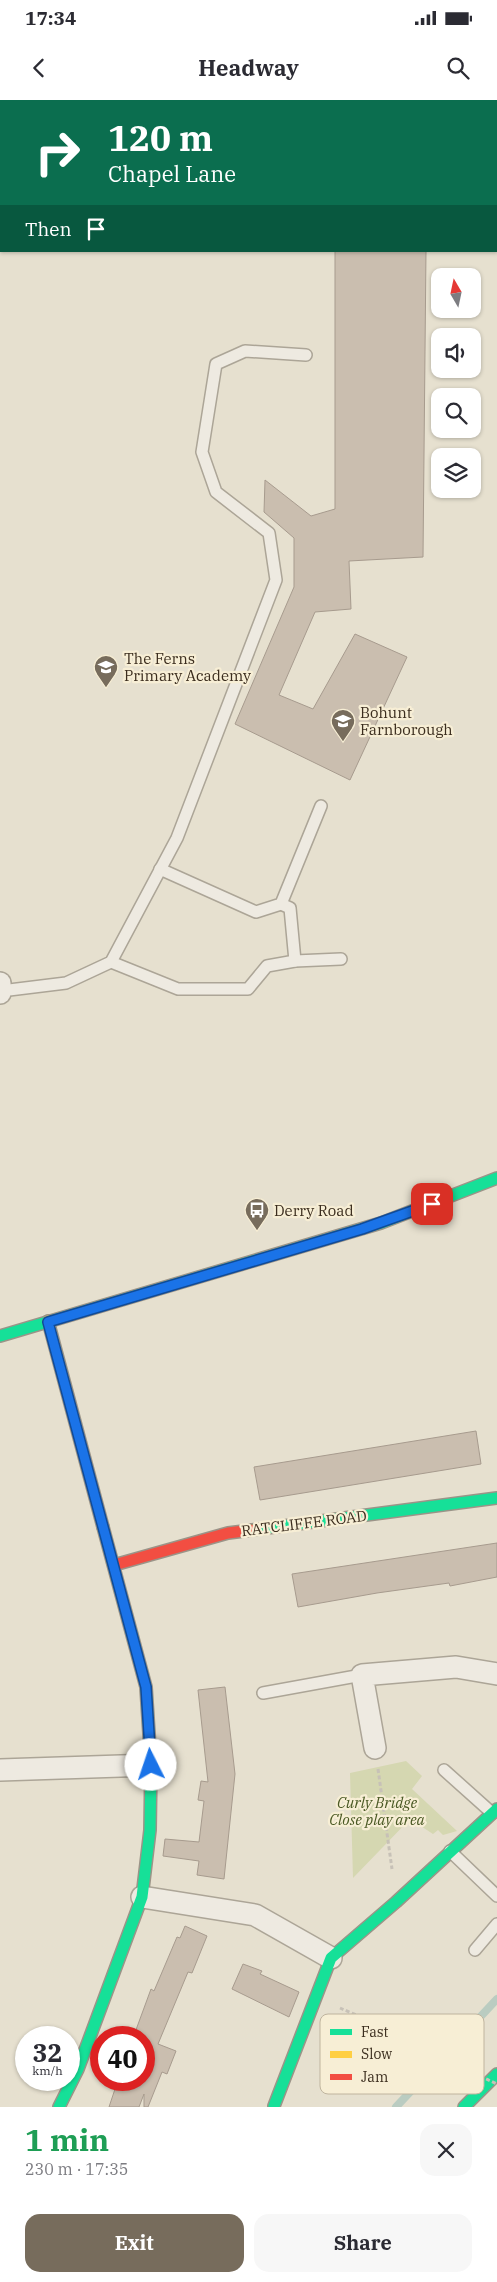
<!DOCTYPE html>
<html lang="en">
<head>
<meta charset="utf-8">
<style>
	:root { --surface:#fff; --page:#f7f7f7; --text:#2b2b33; --muted:#7c7c81; --accent:#776c5c }
	body { margin:0; font-family:"IBM Plex Serif",serif; background:var(--page); color:var(--text); height:100vh; display:flex; flex-direction:column; font-size:19px; white-space:nowrap }
	* { box-sizing:border-box; margin:0 }
	p { font-size:16px; color:var(--muted) }
	.icon { flex:none; width:28px; height:28px; fill:none; stroke:currentColor; stroke-width:2; stroke-linecap:round; stroke-linejoin:round }
	.map { position:relative; height:2007px; overflow:hidden }
	.details { display:flex; flex-direction:column; background:var(--surface); flex:1 }
	.details>* { flex:none }
	.banner { position:absolute; left:0px; top:0px; width:498px; height:152px; box-shadow:0 1px 4px #0004; background:#0b6e4f; color:#fff; overflow:hidden }
	.needle { width:32px; rotate:351deg }
	.controls { position:absolute; left:431px; top:168px; display:grid; gap:10px }
	.controls a { display:grid; place-items:center; width:50px; height:50px; border-radius:10px; background:var(--surface); box-shadow:0 1px 4px #0004; font-size:25px }
	.speed { position:absolute; left:15px; top:1926px; display:flex; gap:10px; font-size:25px; font-weight:700; text-align:center }
	.speed>* { display:grid; place-content:center; width:65px; height:65px; border-radius:50%; background:var(--surface); box-shadow:0 1px 4px #0004; line-height:1 }
	.speed small { font-size:12px; font-weight:400 }
	.speed .limit { border:8px solid #d22; background:#fff; color:#111 }
	.pin { position:absolute; display:grid; place-items:center; width:42px; height:42px; color:#fff; margin:-21px; border-radius:10px; box-shadow:0 2px 8px #0006 }
	.me { position:absolute; width:55px; margin:-28px; rotate:356deg; stroke-linejoin:round; filter:drop-shadow(0 0 4px #0008) }
	.turn { display:flex; align-items:center; gap:18px; height:105px; padding:0 25px; font-size:22px }
	.turn .icon { width:65px; height:65px; stroke-width:2.5 }
	.turn b { display:block; font-size:35px; line-height:42px }
	.then { display:flex; align-items:center; height:48px; padding:0 25px; background:#0003; gap:10px; font-size:19px }
	.round { display:grid; place-items:center; flex:none; width:52px; height:52px; border-radius:15px; background:var(--page) }
	.summary { display:flex; align-items:center; justify-content:space-between; height:85px; padding:0 25px }
	h1 { font-size:30px; font-weight:700; line-height:38px; color:#1e9e55 }
	.button { display:flex; gap:10px; margin-top:auto; padding:10px 25px }
	.button a { flex:1; height:58px; border-radius:15px; background:var(--accent); color:#fff; font-size:20px; font-weight:700; line-height:58px; text-align:center }
	.button a+a { background:var(--page); color:var(--text) }
	.status { display:flex; justify-content:space-between; align-items:center; height:35px; padding:0 25px; background:var(--surface); direction:ltr }
	.status svg { height:14px; fill:currentColor }
	header { display:flex; justify-content:space-between; align-items:center; height:65px; padding:0 25px; background:var(--surface); font-size:22px; font-weight:700 }
	.map>svg:first-child { display:block }
	.green { fill:#d5d7b1 }
	.lines { fill:none; stroke-linecap:round; stroke-linejoin:round }
	.stream { stroke:#baccc1; stroke-width:8 }
	.building { fill:#cabeaf; stroke:#a79b8e }
	.lane-casing { stroke:#aca597; stroke-width:14 }
	.street-casing { stroke:#aca597; stroke-width:24 }
	.fast-casing { stroke:#9b9488; stroke-width:14 }
	.slow-casing { stroke:#9b9488; stroke-width:14 }
	.jam-casing { stroke:#9b9488; stroke-width:14 }
	.path { stroke:#c7c1b7; stroke-width:3; stroke-dasharray:4 2.5; stroke-linecap:butt }
	.lane { stroke:#eeeae1; stroke-width:11 }
	.street { stroke:#eeeae1; stroke-width:21 }
	.fast { stroke:#16e098; stroke-width:11 }
	.slow { stroke:#ffcf43; stroke-width:11 }
	.jam { stroke:#f24e42; stroke-width:11 }
	.path-bridge { stroke:#c7c1b7; stroke-width:3; stroke-dasharray:4 2.5; stroke-linecap:butt }
	.route-casing { stroke:#114b97; stroke-width:12 }
	.route { stroke:#1a73e8; stroke-width:9 }
	.labels { text-anchor:middle; dominant-baseline:central; stroke-width:4.5; stroke-linejoin:round; paint-order:stroke }
	.poi-label { font-size:15px; fill:#3b2d1e; stroke:#f7eed5; text-anchor:start }
	.street-label { font-size:15px; fill:#3b2d1e; stroke:#f7eed5 }
	.park-label { font-size:15px; font-style:italic; fill:#4a5924; stroke:#f7eed5 }
	.key { fill:#f7eed5; stroke:#bfb49e; stroke-width:1 }
	.key-label { font-size:14px; fill:#3b2d1e }
</style>
</head>
<body>
<div class="status"><b>17:34</b><svg viewBox="0 0 49 12"><path d="M0 12V9h3v3zM5 12V6h3v6zM10 12V3h3v9zM15 12V0h3v12zM26 1h20v11H26zM47 4h2v5h-2z"/></svg></div>
<header><svg class="icon" aria-label="back" viewBox="0 0 24 24"><path d="M15 5l-7 7 7 7"/></svg>Headway<svg class="icon" aria-label="search" viewBox="0 0 24 24"><circle cx="10" cy="10" r="6"/><path d="M15 15l6 6"/></svg></header>
<div class="map">
<svg width="497" height="2007" viewBox="0 0 497 2007">
	<rect width="100%" height="100%" fill="#e6e0cf"/>
	<path class="green" d="M406,1661L422,1676L412,1689L457,1731L443,1735L438,1730L433,1734L410,1719L353,1778L350,1673Z"/>
	<g class="lines">
		<path class="stream" d="M396,2007L497,1899"/>
	</g>
	<g class="building">
		<path d="M335,151H426L423,457L349,461L351,509L315,512L279,595L313,609L355,534L407,557L350,680L235,624L294,487V438L264,412L265,380L311,416L335,409Z"/>
		<path d="M476,1331L481,1364L260,1400L254,1367Z"/>
		<path d="M497,1443V1477L450,1486L449,1483L377,1493L298,1507L292,1474Z"/>
		<path d="M225,1587L235,1674L224,1779L197,1775L199,1761L163,1756L165,1739L199,1742L204,1701L198,1700L201,1681L208,1682L198,1590Z"/>
		<path d="M185,1826L207,1836L192,1873L188,1872L158,1944L176,1951L167,1974L162,1972L148,2007H144V1994L139,2007H109L118,1980H144V1938H133L151,1889L154,1891L177,1837L180,1838Z"/>
		<path d="M243,1864L262,1871L260,1874L299,1892L289,1917L232,1889Z"/>
	</g>
	<g class="lines">
		<g class="lane-casing">
			<g id="lane">
				<path d="M160,769L256,812L281,804L321,706"/>
				<path d="M295,861L341,859"/>
				<path d="M111,862L178,889H248L267,866L295,861L290,808L281,804"/>
				<path d="M1,891L66,883L111,862L177,738L276,480L269,433L216,392L202,352L216,264L245,251L306,255"/>
				<path d="M263,1593L362,1575"/>
				<path d="M444,1670L492,1713"/>
				<path d="M450,1751L497,1796"/>
				<path d="M475,1850L497,1824"/>
			</g>
		</g>
		<g class="street-casing">
			<g id="street">
				<path d="M0,883V893"/>
				<path d="M375,1648L362,1575L456,1567L497,1574"/>
				<path d="M0,1670L151,1665"/>
				<path d="M142,1797L255,1815L331,1858"/>
			</g>
		</g>
		<g class="fast-casing">
			<g id="fast">
				<path d="M0,1236L381,1123L497,1078"/>
				<path d="M252,1430L497,1398"/>
				<path d="M274,2006L331,1858L396,1802L497,1709"/>
				<path d="M59,2007L78,1969L142,1797L150,1730L151,1665L146,1587L103,1427"/>
				<path d="M464,2007L497,1974"/>
			</g>
		</g>
		<g class="slow-casing">
			<path id="slow" d="M48,1221L103,1427"/>
		</g>
		<g class="jam-casing">
			<path id="jam" d="M114,1465L228,1433L252,1430"/>
		</g>
		<g class="path">
			<path d="M496,34H497"/>
			<path d="M378,1669L392,1769"/>
			<path d="M340,1908C360,1917 392,1926 381,1954"/>
		</g>
		<use href="#lane" class="lane"/>
		<use href="#street" class="street"/>
		<use href="#fast" class="fast"/>
		<use href="#slow" class="slow"/>
		<use href="#jam" class="jam"/>
		<path class="path-bridge" d="M381,1954C351,1991 316,1924 365,1921L497,1984"/>
	</g>
	<g class="lines">
		<g class="route-casing">
			<path id="route" d="M151,1665L146,1587L48,1222L362,1129L432,1104"/>
		</g>
		<use href="#route" class="route"/>
	</g>
	<defs>
		<g id="school-pin" transform="scale(1.25)"><path d="M0 17L-7.5 6A9.5 9.5 0 1 1 7.5 6Z" fill="#776c5c" stroke="#f7eed5"/><path d="M0-5L7-2L0 1L-7-2ZM-4 1L0 2.5L4 1V4Q0 6-4 4Z" fill="#fff"/></g>
		<g id="bus-pin" transform="scale(1.25)"><path d="M0 17L-7.5 6A9.5 9.5 0 1 1 7.5 6Z" fill="#776c5c" stroke="#f7eed5"/><path d="M-5-6H5V4H4V6H2V4H-2V6H-4V4H-5ZM-3.5-4V0h7V-4ZM-3.5 1.2v1.5H-2V1.2ZM2 1.2v1.5H3.5V1.2Z" fill="#fff"/></g>
	</defs>
	<g fill-rule="evenodd">
		<use href="#school-pin" x="106" y="567"/>
		<use href="#school-pin" x="343" y="621"/>
		<use href="#bus-pin" x="257" y="1110"/>
	</g>
	<g class="labels">
		<g class="poi-label">
			<text x="124" y="558">The Ferns<tspan x="124" dy="17">Primary Academy</tspan></text>
			<text x="360" y="612">Bohunt<tspan x="360" dy="17">Farnborough</tspan></text>
			<text x="274" y="1110">Derry Road</text>
		</g>
		<g class="street-label">
			<text transform="translate(304 1423) rotate(-7)">RATCLIFFE ROAD</text>
		</g>
		<g class="park-label">
			<text x="377" y="1702">Curly Bridge<tspan x="377" dy="17">Close play area</tspan></text>
		</g>
	</g>
	<rect x="320" y="1914" width="164" height="80" rx="8" class="key"/>
	<rect x="330" y="1929" width="22" height="6" fill="#16e098"/>
	<rect x="330" y="1951" width="22" height="7" fill="#ffcf43"/>
	<rect x="330" y="1974" width="22" height="6" fill="#f24e42"/>
	<g class="key-label">
		<text x="361" y="1937">Fast</text>
		<text x="361" y="1959">Slow</text>
		<text x="361" y="1982">Jam</text>
	</g>
</svg>
<div class="controls">
<a><svg class="needle" viewBox="-14 -14 28 28"><path d="M0-13l5 13h-10z" fill="#e53935"/><path d="M0 13l5-13h-10z" fill="#7c7c81"/></svg></a>
<a><svg class="icon" aria-label="sound" viewBox="0 0 24 24"><path d="M4 9h4l5-4v14l-5-4H4zM17 9q2 3 0 6"/></svg></a>
<a><svg class="icon" aria-label="search" viewBox="0 0 24 24"><circle cx="10" cy="10" r="6"/><path d="M15 15l6 6"/></svg></a>
<a><svg class="icon" aria-label="layers" viewBox="0 0 24 24"><path d="M12 4l9 5-9 5-9-5zM3 14l9 5 9-5"/></svg></a>
</div>
<div class="speed"><div>32<small>km/h</small></div><div class="limit">40</div></div>
<div class="pin" style="left:432px;top:1104px;background:#d93025"><svg class="icon" aria-label="arrive" viewBox="0 0 24 24"><path d="M6 21V4h12l-3 4 3 4H6"/></svg></div>
<svg class="me" style="left:151px;top:1665px" viewBox="-20 -20 40 40"><circle r="19" fill="#fff"/><path d="M0-13L10 11 0 6-10 11z" fill="#1a73e8"/></svg>
<div class="banner">
<div class="turn"><svg class="icon" aria-label="right" viewBox="0 0 24 24"><path d="M7 20v-9h11M14 6l5 5-5 5"/></svg><div><b>120 m</b>Chapel Lane</div></div>
<div class="then">Then<svg class="icon" aria-label="arrive" viewBox="0 0 24 24"><path d="M6 21V4h12l-3 4 3 4H6"/></svg></div>
</div>
</div>
<section class="details">
<div class="summary"><div><h1>1 min</h1><p>230 m · 17:35</p></div><a class="round"><svg class="icon" aria-label="close" viewBox="0 0 24 24"><path d="M6 6l12 12M18 6L6 18"/></svg></a></div>
<div class="button"><a>Exit</a><a>Share</a></div>
</section>
</body>
</html>
